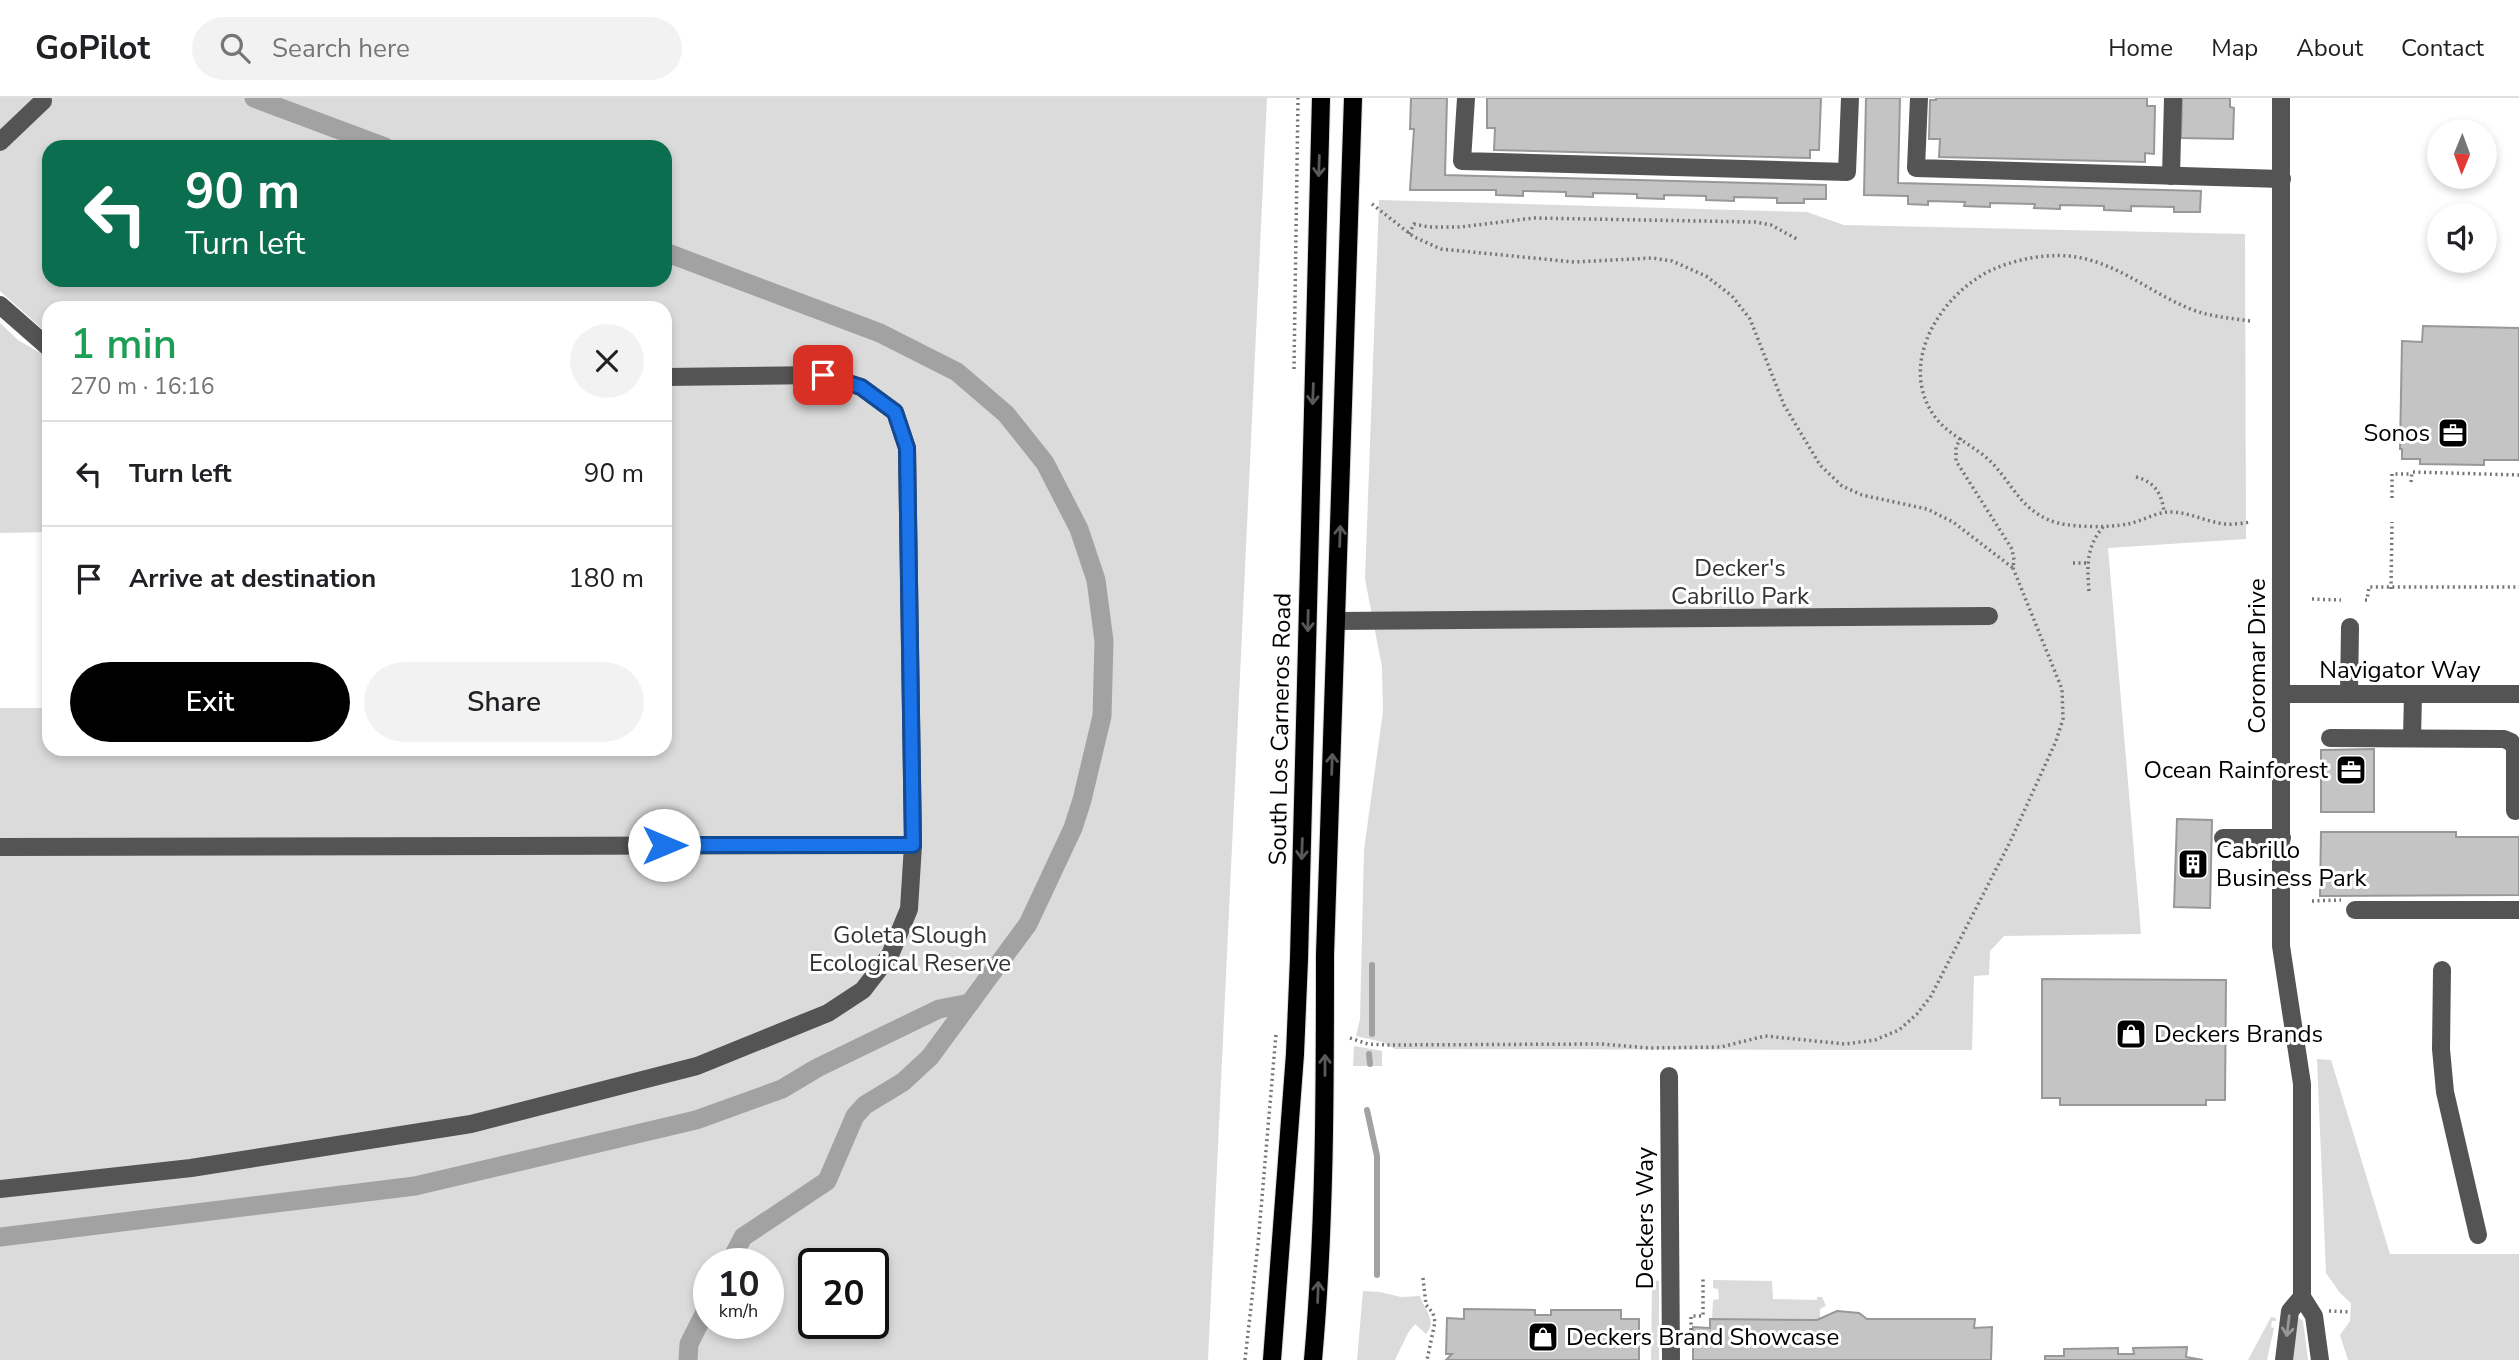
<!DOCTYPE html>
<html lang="en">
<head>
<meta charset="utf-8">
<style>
	:root { --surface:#fff; --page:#f2f2f2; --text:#202124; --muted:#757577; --line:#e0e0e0; --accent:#000 }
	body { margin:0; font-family:"Nunito Sans",sans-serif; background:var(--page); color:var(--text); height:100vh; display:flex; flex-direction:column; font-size:26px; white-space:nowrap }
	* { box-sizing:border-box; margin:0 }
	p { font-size:23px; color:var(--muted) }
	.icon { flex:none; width:38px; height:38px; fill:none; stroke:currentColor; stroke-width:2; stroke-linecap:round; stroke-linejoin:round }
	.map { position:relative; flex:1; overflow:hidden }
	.panel { position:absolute; left:42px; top:203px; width:630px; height:455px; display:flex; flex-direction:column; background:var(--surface); border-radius:21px; box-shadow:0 4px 10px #0003 }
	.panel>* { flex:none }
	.hud { position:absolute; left:42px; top:42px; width:630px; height:147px; border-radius:21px; box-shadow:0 4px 10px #0003; background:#0b6e4f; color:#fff; overflow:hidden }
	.needle { width:46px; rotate:181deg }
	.controls { position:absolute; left:2427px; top:21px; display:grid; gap:14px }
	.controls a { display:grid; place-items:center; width:70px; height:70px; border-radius:50%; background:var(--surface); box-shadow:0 4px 10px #0003; font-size:35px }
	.speed { position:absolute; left:693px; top:1150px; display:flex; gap:14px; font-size:35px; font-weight:700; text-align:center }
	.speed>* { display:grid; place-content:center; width:91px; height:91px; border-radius:50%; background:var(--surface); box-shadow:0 4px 10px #0003; line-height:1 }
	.speed small { font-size:18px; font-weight:400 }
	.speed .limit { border:4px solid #111; border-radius:10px; background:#fff; color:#111 }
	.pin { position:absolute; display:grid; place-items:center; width:60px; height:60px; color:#fff; margin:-30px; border-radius:14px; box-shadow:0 4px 10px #0006 }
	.me { position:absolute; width:77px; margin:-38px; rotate:90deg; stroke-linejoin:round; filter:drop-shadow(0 0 5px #0008) }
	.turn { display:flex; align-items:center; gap:24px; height:147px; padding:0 28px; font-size:32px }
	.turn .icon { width:91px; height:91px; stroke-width:2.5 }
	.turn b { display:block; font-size:49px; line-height:60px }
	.round { display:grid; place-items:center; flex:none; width:74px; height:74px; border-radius:37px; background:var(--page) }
	.headline { display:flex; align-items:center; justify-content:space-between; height:119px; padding:0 28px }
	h1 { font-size:42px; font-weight:600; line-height:52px; color:#1e9e55 }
	.primary-button { display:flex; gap:14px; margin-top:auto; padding:14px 28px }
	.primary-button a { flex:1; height:80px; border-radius:42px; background:var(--accent); color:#fff; font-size:28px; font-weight:600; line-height:80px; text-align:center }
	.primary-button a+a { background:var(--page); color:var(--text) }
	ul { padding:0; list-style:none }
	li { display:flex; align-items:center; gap:21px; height:105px; padding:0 28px; border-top:2px solid var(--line) }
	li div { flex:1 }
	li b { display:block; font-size:26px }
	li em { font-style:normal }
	header { display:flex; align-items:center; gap:42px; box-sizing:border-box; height:98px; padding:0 35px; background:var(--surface); border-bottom:2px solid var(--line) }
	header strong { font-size:33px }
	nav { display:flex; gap:38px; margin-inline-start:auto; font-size:24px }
	.search { width:490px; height:63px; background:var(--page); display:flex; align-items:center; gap:18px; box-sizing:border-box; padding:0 24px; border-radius:38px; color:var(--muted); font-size:26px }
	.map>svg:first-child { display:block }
	.green { fill:#dbdbdb; fill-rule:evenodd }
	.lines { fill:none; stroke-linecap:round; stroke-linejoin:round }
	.stream { stroke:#a2a2a2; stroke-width:6 }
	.canal { stroke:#a2a2a2; stroke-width:19 }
	.building { fill:#c4c4c4; stroke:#989898; stroke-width:2 }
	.major-casing { stroke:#dbdbdb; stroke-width:20 }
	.path { stroke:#767676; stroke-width:3.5; stroke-dasharray:2 3.5; stroke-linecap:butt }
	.minor { stroke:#545454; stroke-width:18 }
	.major { stroke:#000; stroke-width:18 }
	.oneway { stroke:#595959 }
	.oneway2 { stroke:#989898 }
	.route-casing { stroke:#114b97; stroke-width:18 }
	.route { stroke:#1a73e8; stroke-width:12 }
	.labels { text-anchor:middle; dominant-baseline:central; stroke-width:6; stroke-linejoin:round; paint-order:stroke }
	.poi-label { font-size:24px; fill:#000; stroke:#fff; text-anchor:start }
	.park-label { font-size:24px; fill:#323232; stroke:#fff }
	.street-label { font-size:24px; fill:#000; stroke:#fff }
</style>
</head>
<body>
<header>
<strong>GoPilot</strong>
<div class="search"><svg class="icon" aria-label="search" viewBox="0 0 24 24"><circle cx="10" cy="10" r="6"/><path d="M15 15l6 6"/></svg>Search here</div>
<nav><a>Home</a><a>Map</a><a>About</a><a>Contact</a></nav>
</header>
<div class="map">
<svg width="2519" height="1262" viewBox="0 0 2519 1262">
	<rect width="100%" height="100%" fill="#fff"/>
	<g class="green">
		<path d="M0,0H1267L1208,1262H0V610H49V651H665V210H49V237L0,193ZM49,49H665V182H49ZM709,1166H768V1225H709ZM814,1166H873V1225H814Z"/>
		<path d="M1379,102L1807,114L1844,127L2245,136L2246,441L2108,450L2141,836L2004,838L1990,853L1989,877L1974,878L1972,952L1395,951L1382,944L1356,938L1360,921L1364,752L1383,613L1382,569L1365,481Z"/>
		<path d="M0,225L18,242L49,260V434L0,435Z"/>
		<path d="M1354,948L1382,953V968H1353Z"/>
		<path d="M2317,961L2331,962L2390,1156H2519V1262H2348L2340,1237L2350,1223L2351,1205L2340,1195L2326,1175Z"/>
		<path d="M1652,1182L1659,1183V1262H1651Z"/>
		<path d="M1713,1182L1772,1183L1773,1201L1817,1202V1199H1822L1826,1208L1820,1211V1223L1712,1221L1713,1202L1719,1201L1718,1191L1713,1190Z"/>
		<path d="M1363,1193L1380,1194L1401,1199L1420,1198C1424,1212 1438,1223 1426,1236L1415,1226L1408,1235L1395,1262H1357Z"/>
		<path d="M2271,1219L2276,1220V1223H2272L2271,1229L2274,1230L2267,1262H2248Z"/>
		<path d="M2299,1220L2303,1223L2308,1262H2290L2295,1221Z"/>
	</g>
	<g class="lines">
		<g class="stream">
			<path d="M1372,936V867"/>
			<path d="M1369,956L1370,966"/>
			<path d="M1367,1012L1377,1058V1177"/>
		</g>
		<g class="canal">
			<path d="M254,0L385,49"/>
			<path d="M665,154L880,235L957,274L1006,316L1045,365L1079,431L1096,482L1104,543L1102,618L1082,702L1073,730L1028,826L930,959L903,984L865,1007L855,1018L827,1083L743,1139L729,1166"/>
			<path d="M0,1139L415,1088L696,1022L782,991L817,970L939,911L970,905"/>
			<path d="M688,1262L689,1246L709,1206"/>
		</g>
	</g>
	<g class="building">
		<path d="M1411,0H1447L1445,77L1826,87V101H1804V105H1777V100L1734,99V103L1706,102V98L1664,97V101L1637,100V96L1593,95V99L1566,98V94L1523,93V98L1496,97V92H1410L1414,31H1410Z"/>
		<path d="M1487,0H1821L1819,52H1810V60L1494,52L1495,30H1487Z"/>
		<path d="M1866,0H1900L1898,85L2201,93L2200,114H2174V109L2131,108V113L2104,112V108L2060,107V111L2034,110L2035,106L1990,105V109L1964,108L1965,104L1928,103V107L1908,106V98L1864,97Z"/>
		<path d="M1936,0H2147V8H2155L2154,56L2145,55V64L1939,59L1940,41H1929L1930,2H1936Z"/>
		<path d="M2182,0H2230V9L2234,10L2233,41L2181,40Z"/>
		<path d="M2423,228L2519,230V362H2484V367L2420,366V361H2402V351H2400L2402,243L2422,244Z"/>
		<path d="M2374,651V714H2321V652Z"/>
		<path d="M2177,721L2212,722L2210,810L2174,809Z"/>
		<path d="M2321,734H2456V739H2519V797L2320,798Z"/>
		<path d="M2042,881L2226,882L2225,1002H2206V1007H2060V1000H2042Z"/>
		<path d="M1464,1211L1535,1212V1217H1551V1212H1621V1221H1639V1262H1446L1452,1256H1446L1447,1220L1464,1221Z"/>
		<path d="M1837,1213L1859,1215L1867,1221H1975L1974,1230L1992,1229L1991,1262H1693V1229L1710,1230V1221L1817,1222Z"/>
		<path d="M2187,1249L2186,1259L2203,1262H2045V1258H2064V1251L2118,1250V1256H2134L2133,1250Z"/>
	</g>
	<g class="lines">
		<g class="major-casing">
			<g id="major">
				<path d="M1272,1262L1295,956L1299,861L1321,0"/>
				<path d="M1313,1262C1325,1128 1325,992 1325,857L1353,0"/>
			</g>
		</g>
		<g class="path">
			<path d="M1372,106L1414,139L1441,151L1574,164L1652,160L1672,163L1706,178L1732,198L1750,221L1784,307L1820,367L1842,388L1862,397L1927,411L1953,424L2013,470L2014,462L2012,451L1956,363V349L1961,340"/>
			<path d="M1409,136L1414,126L1429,129H1460L1534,120L1755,124L1771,127L1797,141"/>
			<path d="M2250,223C2231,220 2212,219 2193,212C2142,192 2107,153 2047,158C2030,159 2011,164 1996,170C1944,192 1897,262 1933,316C1947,338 1977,348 1994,367C2013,388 2021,410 2049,422C2067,430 2108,430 2128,426C2143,423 2157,413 2173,414C2191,415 2207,424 2225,426C2233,427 2243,425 2251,424"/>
			<path d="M1294,271L1298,0"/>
			<path d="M2136,379C2155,384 2162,396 2164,414"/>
			<path d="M2411,384L2412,374L2519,377"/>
			<path d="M2392,400V376H2412"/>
			<path d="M2073,465H2086"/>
			<path d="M2391,491L2392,424"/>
			<path d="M2089,493C2087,468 2086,448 2104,428"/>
			<path d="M2312,501L2341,502"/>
			<path d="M2365,502H2367L2369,489H2519"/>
			<path d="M2312,803L2341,802"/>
			<path d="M1350,940L1368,946L1387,947L1602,946L1648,950L1721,949L1765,938L1845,946L1875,942L1899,932L1917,916L1931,898L2010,744L2056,643L2063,621L2062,591L2013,470"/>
			<path d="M1423,1180L1426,1207L1433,1215L1435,1224L1427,1262"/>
			<path d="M2329,1213L2351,1214"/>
			<path d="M1691,1232V1218H1703V1179"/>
			<path d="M1245,1262L1258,1146L1276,936"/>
		</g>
		<g class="minor">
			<path d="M1466,0L1462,63L1847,74L1850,0"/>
			<path d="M1919,0L1916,70L2282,81"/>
			<path d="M2281,0V848L2302,986V1199L2314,1218L2320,1262"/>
			<path d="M0,44L43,3"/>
			<path d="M2171,78L2173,0"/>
			<path d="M0,207L49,250"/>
			<path d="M1337,523L1989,518"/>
			<path d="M2282,596H2519"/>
			<path d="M2349,596L2350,529"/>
			<path d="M2330,640L2504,641L2511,644L2515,650V713"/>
			<path d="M2412,640L2413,596"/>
			<path d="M2223,740H2282"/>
			<path d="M0,749L913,747"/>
			<path d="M2355,812H2519"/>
			<path d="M2442,872L2441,951L2445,994L2478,1137"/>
			<path d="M1669,978L1671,1262"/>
			<path d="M0,1091L191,1070L471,1026L697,968L828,915L863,892L890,857L909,811L913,747L907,350L895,314L861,289L823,277L665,279"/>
			<path d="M2284,1262L2290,1213L2302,1199"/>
		</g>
		<use href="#major" class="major"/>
	</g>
	<defs><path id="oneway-shaft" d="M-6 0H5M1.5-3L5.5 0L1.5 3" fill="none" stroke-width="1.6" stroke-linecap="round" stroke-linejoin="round" transform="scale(1.75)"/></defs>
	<g class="oneway">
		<use href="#oneway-shaft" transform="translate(1319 68) rotate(92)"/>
		<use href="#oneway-shaft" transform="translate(1313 296) rotate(92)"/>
		<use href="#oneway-shaft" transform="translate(1340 438) rotate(-88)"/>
		<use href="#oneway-shaft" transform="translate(1308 523) rotate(91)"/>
		<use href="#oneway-shaft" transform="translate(1332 666) rotate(-88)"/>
		<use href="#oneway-shaft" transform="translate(1302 751) rotate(92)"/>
		<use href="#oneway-shaft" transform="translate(1325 967) rotate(-90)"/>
		<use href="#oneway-shaft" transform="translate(1318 1194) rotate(-88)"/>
	</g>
	<use class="oneway2" href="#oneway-shaft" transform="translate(2288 1228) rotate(97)"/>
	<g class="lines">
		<g class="route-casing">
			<path id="route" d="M664,747H913L907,350L895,314L861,289L823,277"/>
		</g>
		<use href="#route" class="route"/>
	</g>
	<defs>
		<g id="office-square" transform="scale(1.575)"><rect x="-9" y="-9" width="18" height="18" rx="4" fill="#000" stroke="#fff"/><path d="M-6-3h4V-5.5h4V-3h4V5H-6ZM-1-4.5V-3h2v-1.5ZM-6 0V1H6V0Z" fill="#fff"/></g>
		<g id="building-square" transform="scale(1.575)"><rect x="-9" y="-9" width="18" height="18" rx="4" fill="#000" stroke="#fff"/><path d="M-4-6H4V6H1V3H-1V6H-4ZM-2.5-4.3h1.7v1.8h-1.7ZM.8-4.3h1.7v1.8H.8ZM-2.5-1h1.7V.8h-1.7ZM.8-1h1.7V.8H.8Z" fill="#fff"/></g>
		<g id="shop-square" transform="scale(1.575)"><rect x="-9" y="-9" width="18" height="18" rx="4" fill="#000" stroke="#fff"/><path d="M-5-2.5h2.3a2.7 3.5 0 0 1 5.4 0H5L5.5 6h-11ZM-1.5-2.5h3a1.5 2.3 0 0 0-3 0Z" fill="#fff"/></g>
	</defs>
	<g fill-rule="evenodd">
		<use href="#office-square" x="2453" y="335"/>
		<use href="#office-square" x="2351" y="672"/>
		<use href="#building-square" x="2193" y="766"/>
		<use href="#shop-square" x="2131" y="936"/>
		<use href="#shop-square" x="1543" y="1239"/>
	</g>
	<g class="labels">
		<g class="poi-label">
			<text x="2430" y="335" text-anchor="end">Sonos</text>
			<text x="2328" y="672" text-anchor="end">Ocean Rainforest</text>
			<text x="2216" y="752">Cabrillo<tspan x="2216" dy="28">Business Park</tspan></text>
			<text x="2154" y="936">Deckers Brands</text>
			<text x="1566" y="1239">Deckers Brand Showcase</text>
		</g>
		<g class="park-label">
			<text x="1740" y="470">Decker's<tspan x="1740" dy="28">Cabrillo Park</tspan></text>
			<text x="910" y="837">Goleta Slough<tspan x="910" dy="28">Ecological Reserve</tspan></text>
		</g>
		<g class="street-label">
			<text transform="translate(2257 558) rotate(-90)">Coromar Drive</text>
			<text x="2400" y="572">Navigator Way</text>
			<text transform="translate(1280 631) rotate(-89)">South Los Carneros Road</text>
			<text transform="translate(1645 1120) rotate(-90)">Deckers Way</text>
		</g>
	</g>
</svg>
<div class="controls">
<a><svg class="needle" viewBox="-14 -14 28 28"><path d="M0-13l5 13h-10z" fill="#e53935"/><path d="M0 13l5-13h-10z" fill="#757577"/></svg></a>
<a><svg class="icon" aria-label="sound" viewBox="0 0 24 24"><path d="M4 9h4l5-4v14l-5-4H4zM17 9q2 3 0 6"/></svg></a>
</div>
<div class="speed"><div>10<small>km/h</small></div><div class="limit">20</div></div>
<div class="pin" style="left:823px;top:277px;background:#d93025"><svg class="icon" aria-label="arrive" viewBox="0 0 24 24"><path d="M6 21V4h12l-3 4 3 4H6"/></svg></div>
<svg class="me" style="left:664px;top:747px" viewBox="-20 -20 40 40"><circle r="19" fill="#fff"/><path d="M0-13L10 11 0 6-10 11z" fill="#1a73e8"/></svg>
<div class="hud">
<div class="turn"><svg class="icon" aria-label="left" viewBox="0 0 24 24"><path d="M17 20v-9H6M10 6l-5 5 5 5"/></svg><div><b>90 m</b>Turn left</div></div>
</div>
<section class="panel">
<div class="headline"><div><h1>1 min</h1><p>270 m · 16:16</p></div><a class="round"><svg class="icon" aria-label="close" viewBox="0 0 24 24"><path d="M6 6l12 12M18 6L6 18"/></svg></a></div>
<ul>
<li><svg class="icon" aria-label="left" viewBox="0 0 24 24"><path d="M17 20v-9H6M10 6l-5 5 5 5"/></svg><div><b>Turn left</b></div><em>90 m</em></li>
<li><svg class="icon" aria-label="arrive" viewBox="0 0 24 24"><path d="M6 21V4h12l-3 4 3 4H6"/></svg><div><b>Arrive at destination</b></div><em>180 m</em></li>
</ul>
<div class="primary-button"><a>Exit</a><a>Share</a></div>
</section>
</div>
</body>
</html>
